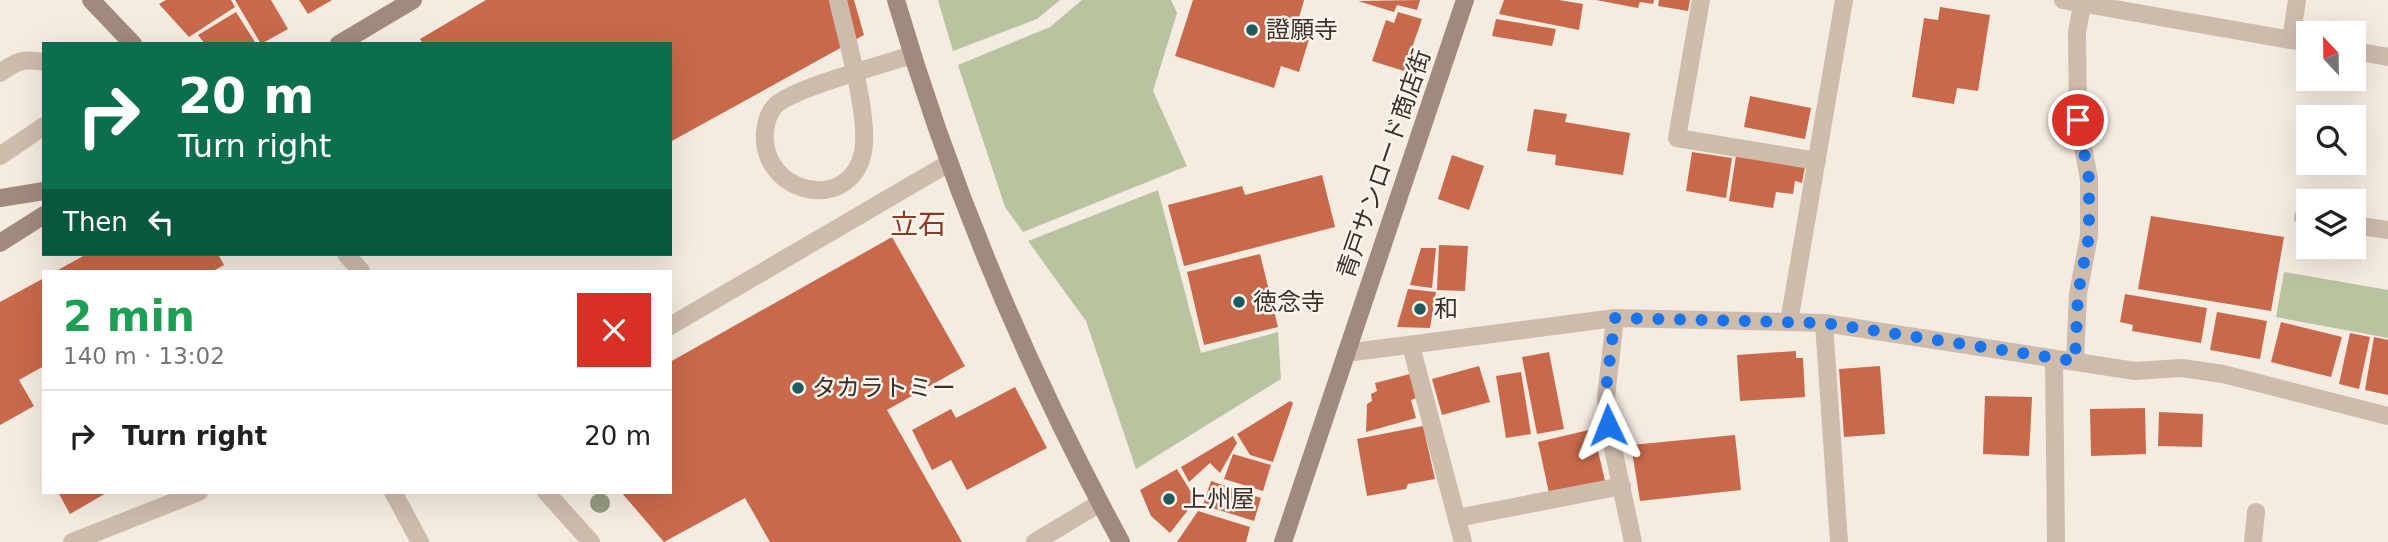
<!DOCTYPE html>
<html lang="en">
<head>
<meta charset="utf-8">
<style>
	:root { --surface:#fff; --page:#f2f2f2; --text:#202124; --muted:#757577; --line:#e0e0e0 }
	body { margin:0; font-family:"DejaVu Sans","Noto Sans JP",sans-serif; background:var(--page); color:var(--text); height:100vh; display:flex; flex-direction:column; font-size:26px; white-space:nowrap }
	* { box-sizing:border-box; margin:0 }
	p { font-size:23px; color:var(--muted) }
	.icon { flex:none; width:38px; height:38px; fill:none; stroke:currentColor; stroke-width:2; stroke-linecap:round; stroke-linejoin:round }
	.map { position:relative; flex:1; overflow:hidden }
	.details { position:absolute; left:42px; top:270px; width:630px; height:224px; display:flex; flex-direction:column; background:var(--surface); border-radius:0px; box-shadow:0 7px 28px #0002 }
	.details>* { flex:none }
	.guide { position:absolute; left:42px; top:42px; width:630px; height:214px; border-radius:0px; box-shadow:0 7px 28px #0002; background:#0b6e4f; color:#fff; overflow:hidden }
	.needle { width:46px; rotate:338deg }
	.controls { position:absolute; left:2296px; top:21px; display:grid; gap:14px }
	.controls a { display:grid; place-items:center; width:70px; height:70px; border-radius:0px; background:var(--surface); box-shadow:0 7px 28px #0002; font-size:35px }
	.pin { position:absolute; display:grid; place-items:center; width:60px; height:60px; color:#fff; margin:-30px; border:4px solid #fff; border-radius:50%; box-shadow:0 2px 7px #0007 }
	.me { position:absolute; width:77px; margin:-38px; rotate:358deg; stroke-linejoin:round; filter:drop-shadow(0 0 5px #0008) }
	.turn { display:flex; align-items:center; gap:24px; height:147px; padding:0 21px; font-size:32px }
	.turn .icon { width:91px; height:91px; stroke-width:2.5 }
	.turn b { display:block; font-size:49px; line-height:60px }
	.then { display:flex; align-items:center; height:66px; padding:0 21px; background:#0003; gap:14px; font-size:26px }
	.round { display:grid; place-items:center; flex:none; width:74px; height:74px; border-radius:0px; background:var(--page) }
	.overview { display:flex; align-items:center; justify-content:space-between; height:119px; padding:0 21px }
	h1 { font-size:42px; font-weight:600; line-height:52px; color:#1e9e55 }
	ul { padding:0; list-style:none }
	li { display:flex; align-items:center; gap:21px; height:91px; padding:0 21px; border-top:2px solid var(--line) }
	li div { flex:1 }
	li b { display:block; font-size:26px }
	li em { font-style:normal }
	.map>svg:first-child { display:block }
	.green { fill:#b8c4a0 }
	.building { fill:#c8694b }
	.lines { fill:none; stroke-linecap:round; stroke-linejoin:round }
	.lane { stroke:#cdbbac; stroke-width:18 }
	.street { stroke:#cdbbac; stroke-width:18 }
	.secondary { stroke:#a18a7d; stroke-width:18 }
	.tree { fill:#969b7f }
	.route { stroke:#1a73e8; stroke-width:12; stroke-dasharray:0 21.6 }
	.poi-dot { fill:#1f5a5e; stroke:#fbf5ee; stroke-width:2.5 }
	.labels { text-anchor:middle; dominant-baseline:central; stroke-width:5; stroke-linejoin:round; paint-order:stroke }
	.poi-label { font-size:24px; fill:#3b302b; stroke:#fbf5ee; text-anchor:start }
	.street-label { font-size:24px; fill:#3b302b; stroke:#fbf5ee }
	.quarter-label { font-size:28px; fill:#8c3b22; stroke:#fbf5ee }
</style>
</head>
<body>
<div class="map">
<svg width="2388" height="542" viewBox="0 0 2388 542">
	<rect width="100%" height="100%" fill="#f4ebe1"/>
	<g class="green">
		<path d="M938,0H1060L1037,19L953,51Z"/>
		<path d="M1082,0H1171L1177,13L1153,91L1187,166L1023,232L1005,207L958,65L1050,27Z"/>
		<path d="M1158,190L1201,353L1278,332L1281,379L1136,469L1086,321L1028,241Z"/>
		<path d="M2284,272L2388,290V338L2276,317Z"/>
	</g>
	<g class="building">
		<path d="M166,0H231L235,7L189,37L159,4Z"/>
		<path d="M235,0H271L288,29L261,44Z"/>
		<path d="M299,0H332L308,14Z"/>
		<path d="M486,0H854L864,35L670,142V44H423L420,39Z"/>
		<path d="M1193,0H1304L1299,18L1314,23L1299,72L1281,66L1274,88L1175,56Z"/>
		<path d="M1420,0L1417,10L1397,5L1394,12L1358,1Z"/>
		<path d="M1504,0H1559L1583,4L1579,30L1499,14Z"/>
		<path d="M1596,0H1654L1653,4L1640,2L1638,8Z"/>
		<path d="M1659,0H1690L1688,11L1658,6Z"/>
		<path d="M1940,7L1990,15L1978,91L1957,88L1954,104L1912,97L1924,18L1938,20Z"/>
		<path d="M236,12L255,42L252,44H205L198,35Z"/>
		<path d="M1398,12L1422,19L1404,71L1372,61L1386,20L1394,23Z"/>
		<path d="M1496,19L1556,29L1552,46L1492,36Z"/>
		<path d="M1750,96L1811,108L1805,139L1744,127Z"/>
		<path d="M1534,109L1567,114L1565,122L1630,133L1623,175L1555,165L1556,155L1527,151Z"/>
		<path d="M1692,152L1732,158L1726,198L1686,191Z"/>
		<path d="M1452,155L1484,166L1469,210L1438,199Z"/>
		<path d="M1736,156L1805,167L1802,183L1795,181L1793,194L1776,192L1773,208L1729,201Z"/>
		<path d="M1322,175L1335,227L1184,266L1168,205L1242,186L1245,195Z"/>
		<path d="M2151,216L2284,237L2271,311L2138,289Z"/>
		<path d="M892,237L965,366L887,410L962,542H770L745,498L664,542L621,492H670V362Z"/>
		<path d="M1439,245L1468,246L1465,291L1437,290Z"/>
		<path d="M1421,248H1436L1432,288L1410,285Z"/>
		<path d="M87,254H218L224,265L213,271H56Z"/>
		<path d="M1260,254L1278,327L1204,345L1187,272Z"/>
		<path d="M44,278V366L19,380L34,406L0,425V302Z"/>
		<path d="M1408,289L1436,292L1430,328L1397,327Z"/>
		<path d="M2125,294L2207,308L2201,343L2132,331L2133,325L2120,322Z"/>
		<path d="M2217,312L2267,321L2260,359L2210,350Z"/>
		<path d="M2281,322L2342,337L2331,377L2271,362Z"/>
		<path d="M2350,333L2370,337L2359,389L2339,384Z"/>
		<path d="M2374,337L2388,340V395L2365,390Z"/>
		<path d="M1796,351V358H1803L1805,397L1740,401L1737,355Z"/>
		<path d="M1549,352L1564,429L1537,434L1522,357Z"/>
		<path d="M1479,366L1490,402L1442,415L1432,379Z"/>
		<path d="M1880,366L1885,434L1844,437L1839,369Z"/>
		<path d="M1521,372L1531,434L1506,438L1496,376Z"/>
		<path d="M1410,374L1416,398L1411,400L1416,418L1366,432L1367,404L1372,401L1371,394L1377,391L1375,383Z"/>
		<path d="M1015,387L1047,448L967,490L951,460L932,470L912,430L951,409L956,418Z"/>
		<path d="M1985,396L2032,397L2029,456L1983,454Z"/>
		<path d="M1290,401L1293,403L1273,462L1250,455L1237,434Z"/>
		<path d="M2145,408L2146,454L2091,456L2090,409Z"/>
		<path d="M2159,412L2203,414L2202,447L2158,446Z"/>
		<path d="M1423,426L1435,479L1408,484L1406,489L1367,496L1357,439Z"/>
		<path d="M1593,429L1605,481L1549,493L1538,442Z"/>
		<path d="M1735,435L1741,490L1640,501L1631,445Z"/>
		<path d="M1233,436L1237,443L1220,473L1210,463L1189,482L1181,467Z"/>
		<path d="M1233,454L1271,465L1263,491L1224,479Z"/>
		<path d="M1177,469L1196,500L1170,533L1151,516L1140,490Z"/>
		<path d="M1211,481L1261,498L1254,521L1203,505Z"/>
		<path d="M58,492H108L70,514Z"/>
		<path d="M1198,511L1250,527L1246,542H1177Z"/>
	</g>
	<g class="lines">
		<g class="lane">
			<path d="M838,0C846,37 870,118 863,152C850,215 760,194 765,132C766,123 768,114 774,107C789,89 885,64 912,55"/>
			<path d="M1701,0L1677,138L1817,161"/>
			<path d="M0,73C17,61 23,58 44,62"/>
			<path d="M0,156L44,126"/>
			<path d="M2303,217L2308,218"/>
			<path d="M2354,225L2388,230"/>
			<path d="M1789,322L1844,0"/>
			<path d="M1824,323L1839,542"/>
			<path d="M2253,542L2256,512"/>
		</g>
		<g class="street">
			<path d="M2063,0L2308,43"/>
			<path d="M2291,40L2297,0"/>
			<path d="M2354,51L2388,57"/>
			<path d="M346,254L361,271"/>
			<path d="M1615,318L1606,397L1608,425L1633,542"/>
			<path d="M670,326L949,163"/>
			<path d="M1411,346L1463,542"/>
			<path d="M1346,353L1615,318L1789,322L1824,323L2135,371L2182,368L2223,374L2388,416"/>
			<path d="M2054,359L2056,542"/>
			<path d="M2075,361L2078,294L2089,236V179L2078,120L2077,32L2083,0"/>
			<path d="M393,492L420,542"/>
			<path d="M546,492L591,542"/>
			<path d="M1457,518L1622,486"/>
			<path d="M72,542L199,492"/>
			<path d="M1035,542L1100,503"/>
		</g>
		<g class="secondary">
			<path d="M91,0L133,44"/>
			<path d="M896,0C951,189 1027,369 1121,542"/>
			<path d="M339,44L413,0"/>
			<path d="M0,198L44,191"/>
			<path d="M0,243L44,215"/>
			<path d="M1283,542L1465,0"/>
		</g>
	</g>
	<circle class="tree" cx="600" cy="503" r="10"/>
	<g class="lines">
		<path class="route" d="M1608,425L1605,397L1615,318L1824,323L2075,361L2078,294L2089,236V179L2078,120"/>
	</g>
	<g class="poi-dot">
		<circle cx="1252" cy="30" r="7"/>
		<circle cx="1239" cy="302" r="7"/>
		<circle cx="1420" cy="309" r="7"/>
		<circle cx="798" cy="388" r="7"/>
		<circle cx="1169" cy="499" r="7"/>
	</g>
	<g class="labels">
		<g class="poi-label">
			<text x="1266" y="30">證願寺</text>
			<text x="1253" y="302">徳念寺</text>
			<text x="1434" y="309">和</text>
			<text x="812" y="388">タカラトミー</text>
			<text x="1183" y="499">上州屋</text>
		</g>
		<g class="street-label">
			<text transform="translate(1384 164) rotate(-71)">青戸サンロード商店街</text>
		</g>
		<g class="quarter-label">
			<text x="918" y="224">立石</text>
		</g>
	</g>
</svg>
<div class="controls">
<a><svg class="needle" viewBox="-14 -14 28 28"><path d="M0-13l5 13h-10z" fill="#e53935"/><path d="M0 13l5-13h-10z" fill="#757577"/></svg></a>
<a><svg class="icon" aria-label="search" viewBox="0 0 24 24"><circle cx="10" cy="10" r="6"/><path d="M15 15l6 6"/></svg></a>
<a><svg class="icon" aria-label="layers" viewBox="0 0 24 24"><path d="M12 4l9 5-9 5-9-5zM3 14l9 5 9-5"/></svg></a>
</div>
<div class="pin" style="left:2078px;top:120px;background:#d93025"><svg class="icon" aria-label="arrive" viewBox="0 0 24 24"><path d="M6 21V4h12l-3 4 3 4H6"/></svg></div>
<svg class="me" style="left:1608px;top:425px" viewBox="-20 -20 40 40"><path d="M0-17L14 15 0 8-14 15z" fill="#1a73e8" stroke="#fff" stroke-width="4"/></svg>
<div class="guide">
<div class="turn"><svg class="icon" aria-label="right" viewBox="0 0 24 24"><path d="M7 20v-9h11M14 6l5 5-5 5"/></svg><div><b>20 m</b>Turn right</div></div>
<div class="then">Then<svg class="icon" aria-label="left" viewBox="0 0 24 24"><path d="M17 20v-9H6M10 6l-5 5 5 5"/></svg></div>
</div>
<section class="details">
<div class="overview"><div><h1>2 min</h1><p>140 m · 13:02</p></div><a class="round" style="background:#d93025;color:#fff"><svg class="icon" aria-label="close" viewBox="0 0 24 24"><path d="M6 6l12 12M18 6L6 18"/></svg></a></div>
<ul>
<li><svg class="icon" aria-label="right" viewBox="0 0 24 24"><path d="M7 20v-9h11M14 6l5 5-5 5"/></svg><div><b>Turn right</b></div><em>20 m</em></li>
</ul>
</section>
</div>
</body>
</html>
